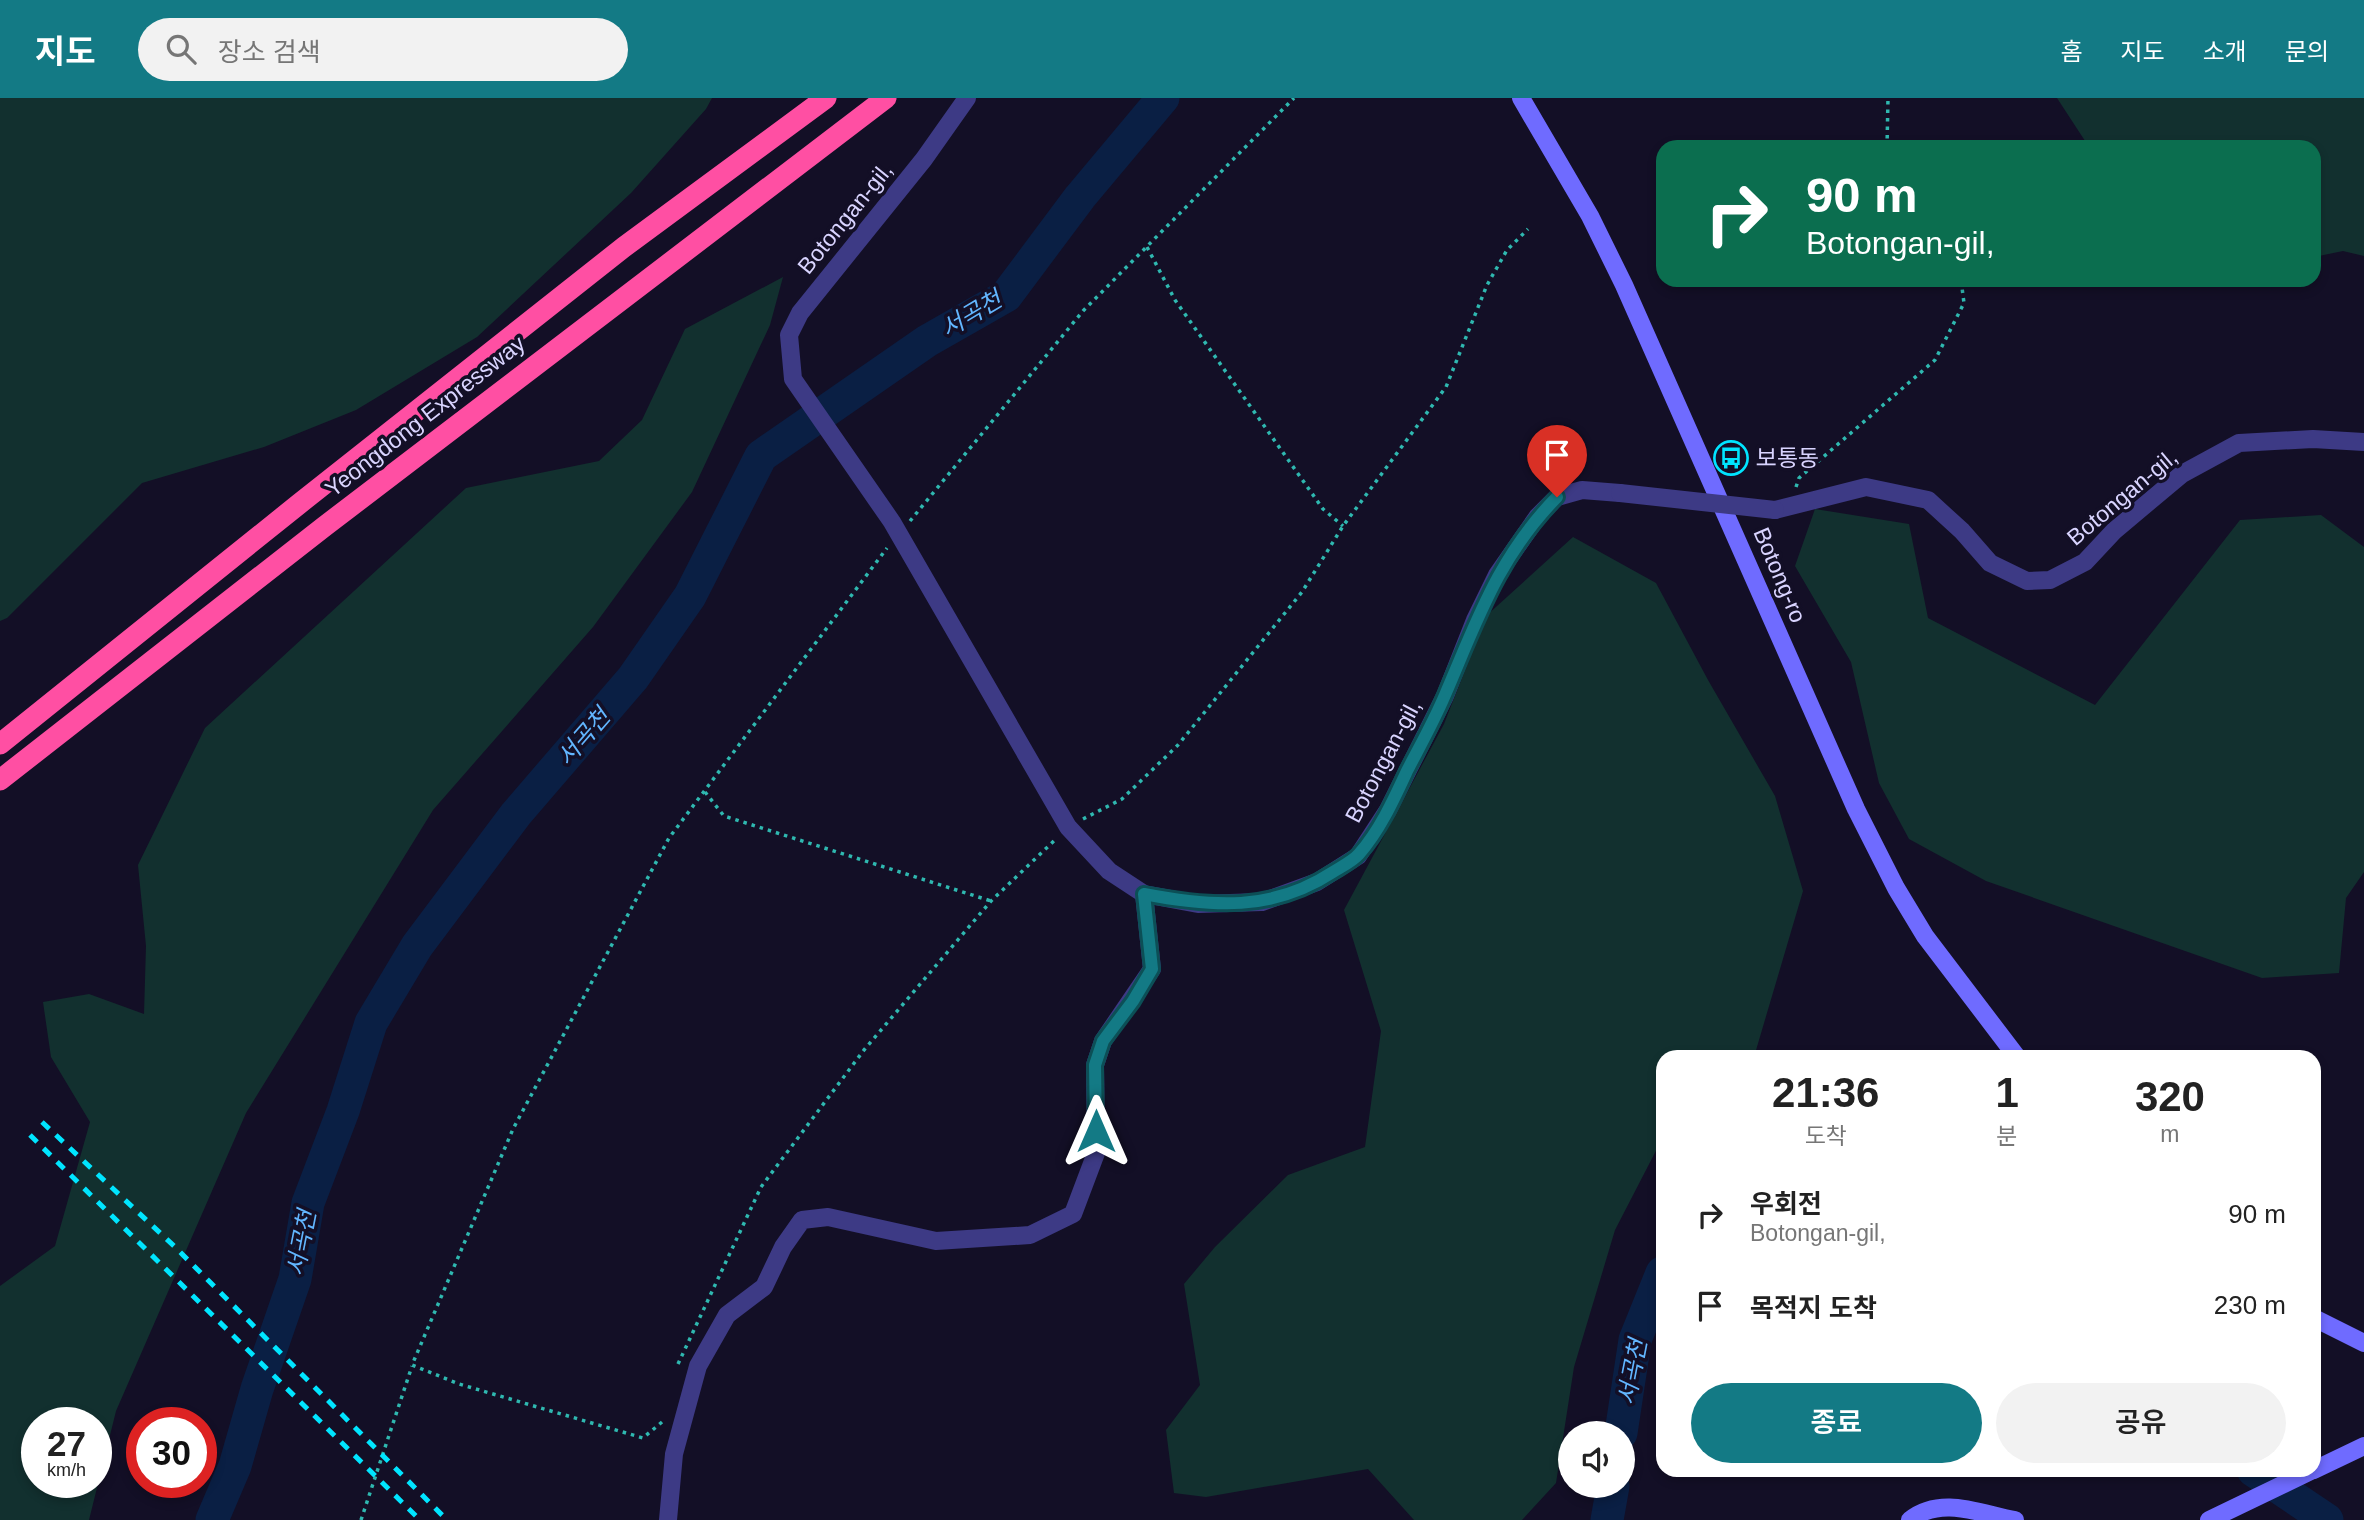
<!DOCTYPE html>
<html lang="ko">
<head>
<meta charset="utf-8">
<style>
	:root { --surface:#fff; --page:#f2f2f2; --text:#222; --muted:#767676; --accent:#137a85 }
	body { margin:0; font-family:Helvetica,"Noto Sans KR",sans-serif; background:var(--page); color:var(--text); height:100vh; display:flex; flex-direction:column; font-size:26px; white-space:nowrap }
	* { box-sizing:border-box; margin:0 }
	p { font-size:23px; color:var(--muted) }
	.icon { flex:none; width:38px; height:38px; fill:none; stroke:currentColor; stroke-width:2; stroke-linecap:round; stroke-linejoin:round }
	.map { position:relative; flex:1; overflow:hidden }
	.details { position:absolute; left:1656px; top:952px; width:665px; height:427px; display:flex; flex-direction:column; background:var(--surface); border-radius:21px; box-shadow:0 4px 10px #0003 }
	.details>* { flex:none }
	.top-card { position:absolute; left:1656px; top:42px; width:665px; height:147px; border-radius:21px; box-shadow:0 4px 10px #0003; background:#0b6e4f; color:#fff; overflow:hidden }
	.fabs { position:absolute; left:1558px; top:1323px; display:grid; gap:14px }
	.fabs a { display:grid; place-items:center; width:77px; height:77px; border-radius:50%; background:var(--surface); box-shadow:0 4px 10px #0003; font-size:35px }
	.speed { position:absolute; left:21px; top:1309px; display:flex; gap:14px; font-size:35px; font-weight:700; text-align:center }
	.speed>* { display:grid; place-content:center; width:91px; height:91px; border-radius:50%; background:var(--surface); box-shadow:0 4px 10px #0003; line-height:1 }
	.speed small { font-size:18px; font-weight:400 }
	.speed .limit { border:10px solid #d22; background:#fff; color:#111 }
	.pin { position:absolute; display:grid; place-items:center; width:60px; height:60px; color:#fff; margin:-72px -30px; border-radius:50% 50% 50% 0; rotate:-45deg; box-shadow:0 0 7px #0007 }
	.pin .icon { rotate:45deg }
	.me { position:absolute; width:77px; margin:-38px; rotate:0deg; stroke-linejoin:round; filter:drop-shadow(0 0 5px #0008) }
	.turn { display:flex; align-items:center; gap:24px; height:147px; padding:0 35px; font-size:32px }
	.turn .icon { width:91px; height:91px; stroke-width:2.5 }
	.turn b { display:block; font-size:49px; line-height:60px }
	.eta { display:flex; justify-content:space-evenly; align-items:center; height:119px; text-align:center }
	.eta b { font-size:42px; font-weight:600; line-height:49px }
	.cta { display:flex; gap:14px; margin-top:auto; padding:14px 35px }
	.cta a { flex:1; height:80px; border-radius:42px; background:var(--accent); color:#fff; font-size:28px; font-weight:600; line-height:80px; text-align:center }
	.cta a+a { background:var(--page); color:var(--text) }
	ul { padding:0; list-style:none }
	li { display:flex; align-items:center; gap:21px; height:91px; padding:0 35px }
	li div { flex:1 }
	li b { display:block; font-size:26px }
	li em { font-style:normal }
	header { display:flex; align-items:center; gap:42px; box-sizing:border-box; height:98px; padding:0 35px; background:var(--accent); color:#fff }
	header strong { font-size:33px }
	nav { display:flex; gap:38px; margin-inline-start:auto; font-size:24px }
	.search { width:490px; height:63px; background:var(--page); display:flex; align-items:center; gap:18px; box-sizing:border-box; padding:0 24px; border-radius:38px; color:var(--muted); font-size:26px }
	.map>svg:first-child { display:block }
	.green { fill:#12302f; fill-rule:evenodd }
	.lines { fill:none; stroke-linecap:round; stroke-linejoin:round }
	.river { stroke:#0a1f44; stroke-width:33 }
	.path { stroke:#2fb8b0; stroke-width:3.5; stroke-dasharray:3.5 5; stroke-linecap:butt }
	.street { stroke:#3d3a85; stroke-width:18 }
	.secondary { stroke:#6f6bff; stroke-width:18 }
	.highway { stroke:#ff4fa3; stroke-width:21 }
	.rail { stroke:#00e5ff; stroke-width:5; stroke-dasharray:10 9; stroke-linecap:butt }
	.street-bridge { stroke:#3d3a85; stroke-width:18 }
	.route-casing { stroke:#0c4f56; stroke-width:18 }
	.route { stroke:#137a85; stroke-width:12 }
	.labels { text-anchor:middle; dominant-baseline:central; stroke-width:7; stroke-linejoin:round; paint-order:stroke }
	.street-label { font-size:23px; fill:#d9d4ff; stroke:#130f26 }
	.poi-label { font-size:23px; fill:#d9d4ff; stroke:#130f26; text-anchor:start }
	.water-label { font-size:24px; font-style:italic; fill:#62b6ff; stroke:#130f26 }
</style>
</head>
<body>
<header>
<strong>지도</strong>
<div class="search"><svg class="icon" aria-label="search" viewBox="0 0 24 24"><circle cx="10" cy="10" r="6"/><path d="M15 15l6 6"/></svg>장소 검색</div>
<nav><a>홈</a><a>지도</a><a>소개</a><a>문의</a></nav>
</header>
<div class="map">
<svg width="2364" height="1422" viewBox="0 0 2364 1422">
	<rect width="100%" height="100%" fill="#130f26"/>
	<g class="green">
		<path d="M0,0H712L706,11L631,95L477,239L356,312L264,349L142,385L7,520L0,523Z"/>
		<path d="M2057,0H2364V158L2343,153L2314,159V49H2089Z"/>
		<path d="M783,179L770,227L692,394L593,529L433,712L246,1015L116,1313L89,1422H0V1188L55,1148L90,1024L51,959L43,904L89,896L144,916L146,848L138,767L205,630L466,390L599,363L642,322L685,231ZM37,1325H96V1384H37Z"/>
		<path d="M1815,411L1909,426L1928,520L2095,607L2240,422L2321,417L2364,449V774L2346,800L2339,875L2262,880L1986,783L1909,741L1879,685L1851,564L1795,468Z"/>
		<path d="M1573,439L1656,485L1708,582L1775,698L1803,793L1754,959H1662V1041L1615,1132L1574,1269L1556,1385L1522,1422H1414L1368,1371L1206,1399L1174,1395L1166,1332L1200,1287L1184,1186L1215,1149L1288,1077L1365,1049L1381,933L1344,812L1444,626L1486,518Z"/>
	</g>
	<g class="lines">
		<g class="river">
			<path d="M1621,1335L1635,1242L1662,1175"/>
			<path d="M2253,1372L2327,1422"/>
			<path d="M212,1422L235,1368L257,1291L295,1181L308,1105L343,1013L371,925L417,848L516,716L633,580L690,498L761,358L927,243L1006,198L1080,99L1163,0"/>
			<path d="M1607,1422L1613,1388"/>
		</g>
		<g class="path">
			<path d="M1887,49L1888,0"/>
			<path d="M1147,149L1175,202L1323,411L1343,428"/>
			<path d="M1796,389L1799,380L1935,262L1964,205L1961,182"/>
			<path d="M910,423L1083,213L1294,0"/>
			<path d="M705,694L724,718L991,803"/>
			<path d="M1083,721L1122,701L1178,647L1302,494L1343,428L1446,289L1487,187L1507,152L1528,131"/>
			<path d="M678,1266L761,1089L864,952L991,803L1057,740"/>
			<path d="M662,1324L643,1340L459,1286L412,1267L513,1031L669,740L887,450"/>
			<path d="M361,1422L412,1268"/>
		</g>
		<g class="street">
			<path d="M967,0L924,61L800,215L789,237L793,281L892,424L1068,729L1109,773L1144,796L1198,806L1262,804L1317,784L1358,758L1388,712L1445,598L1475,522L1497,477L1538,418L1557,399L1582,392L1620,395"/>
			<path d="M1775,412L1866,389L1928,402L1962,433L1990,465L2027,483L2050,482L2085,464L2114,433L2182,376L2239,345L2313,341L2364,344"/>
			<path d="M668,1422L674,1356L698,1268L727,1217L764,1189L783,1149L802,1122L828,1119L936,1143L1030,1137L1073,1116L1096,1055L1095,967L1103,943L1152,871L1144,796"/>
		</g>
		<g class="secondary">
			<path d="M1521,0L1590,118L1624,187L1856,711L1896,790L1925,838L2017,959"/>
			<path d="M2314,1220L2364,1245"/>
			<path d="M2314,1372L2364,1348"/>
			<path d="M1910,1422C1941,1397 1981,1416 2015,1422"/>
			<path d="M2209,1422L2313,1372"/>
		</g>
		<g class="highway">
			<path d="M0,646L299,406L624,149L826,0"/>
			<path d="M0,682L325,428L886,0"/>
		</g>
		<g class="rail">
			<path d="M42,1024L174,1148L447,1422"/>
			<path d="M30,1037L420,1422"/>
		</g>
		<path class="street-bridge" d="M1620,395L1775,412"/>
	</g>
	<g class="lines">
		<g class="route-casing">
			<path id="route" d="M1096,1033L1095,967L1103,943L1133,903L1152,871L1144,796C1212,809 1272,814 1333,774C1341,769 1353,763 1359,756C1380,732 1394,701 1407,673C1420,648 1434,623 1445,597C1477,523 1498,459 1557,399"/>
		</g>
		<use href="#route" class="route"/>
	</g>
	<defs>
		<g id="bus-ring" transform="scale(1.75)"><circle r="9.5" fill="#130f26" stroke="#00e5ff" stroke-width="1.5"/><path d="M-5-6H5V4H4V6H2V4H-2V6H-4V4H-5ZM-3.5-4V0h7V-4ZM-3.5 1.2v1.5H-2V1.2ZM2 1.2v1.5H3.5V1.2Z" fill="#00e5ff"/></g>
	</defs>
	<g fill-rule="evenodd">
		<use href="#bus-ring" x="1731" y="360"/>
	</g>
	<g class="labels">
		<g class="street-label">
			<text transform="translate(845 120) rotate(-51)">Botongan-gil,</text>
			<text transform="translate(425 318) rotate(-38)">Yeongdong Expressway</text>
			<text transform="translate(2122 399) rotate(-40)">Botongan-gil,</text>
			<text transform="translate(1780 477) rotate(67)">Botong-ro</text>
			<text transform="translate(1383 663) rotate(-62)">Botongan-gil,</text>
		</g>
		<g class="poi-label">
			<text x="1756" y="360">보통동</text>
		</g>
		<g class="water-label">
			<text transform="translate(971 216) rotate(-31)">서곡천</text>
			<text transform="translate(583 639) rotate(-49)">서곡천</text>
			<text transform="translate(301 1145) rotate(-79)">서곡천</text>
			<text transform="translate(1632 1274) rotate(-79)">서곡천</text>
		</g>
	</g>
</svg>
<div class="fabs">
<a><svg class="icon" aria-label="sound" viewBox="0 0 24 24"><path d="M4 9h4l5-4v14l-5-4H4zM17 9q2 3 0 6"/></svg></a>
</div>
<div class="speed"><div>27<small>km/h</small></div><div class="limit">30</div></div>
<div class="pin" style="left:1557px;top:399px;background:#d93025"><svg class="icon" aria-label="arrive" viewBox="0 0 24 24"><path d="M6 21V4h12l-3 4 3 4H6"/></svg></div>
<svg class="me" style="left:1096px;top:1033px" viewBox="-20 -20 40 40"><path d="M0-17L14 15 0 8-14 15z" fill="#137a85" stroke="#fff" stroke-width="4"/></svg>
<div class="top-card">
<div class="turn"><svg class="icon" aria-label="right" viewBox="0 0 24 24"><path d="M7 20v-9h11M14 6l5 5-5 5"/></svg><div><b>90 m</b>Botongan-gil,</div></div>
</div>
<section class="details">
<div class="eta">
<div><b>21:36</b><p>도착</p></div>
<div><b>1</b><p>분</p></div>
<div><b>320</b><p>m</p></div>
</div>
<ul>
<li><svg class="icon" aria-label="right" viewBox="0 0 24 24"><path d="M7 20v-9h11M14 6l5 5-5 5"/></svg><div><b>우회전</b><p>Botongan-gil,</p></div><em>90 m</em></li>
<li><svg class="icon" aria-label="arrive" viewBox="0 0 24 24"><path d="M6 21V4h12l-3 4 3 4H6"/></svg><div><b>목적지 도착</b></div><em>230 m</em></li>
</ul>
<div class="cta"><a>종료</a><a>공유</a></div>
</section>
</div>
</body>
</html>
